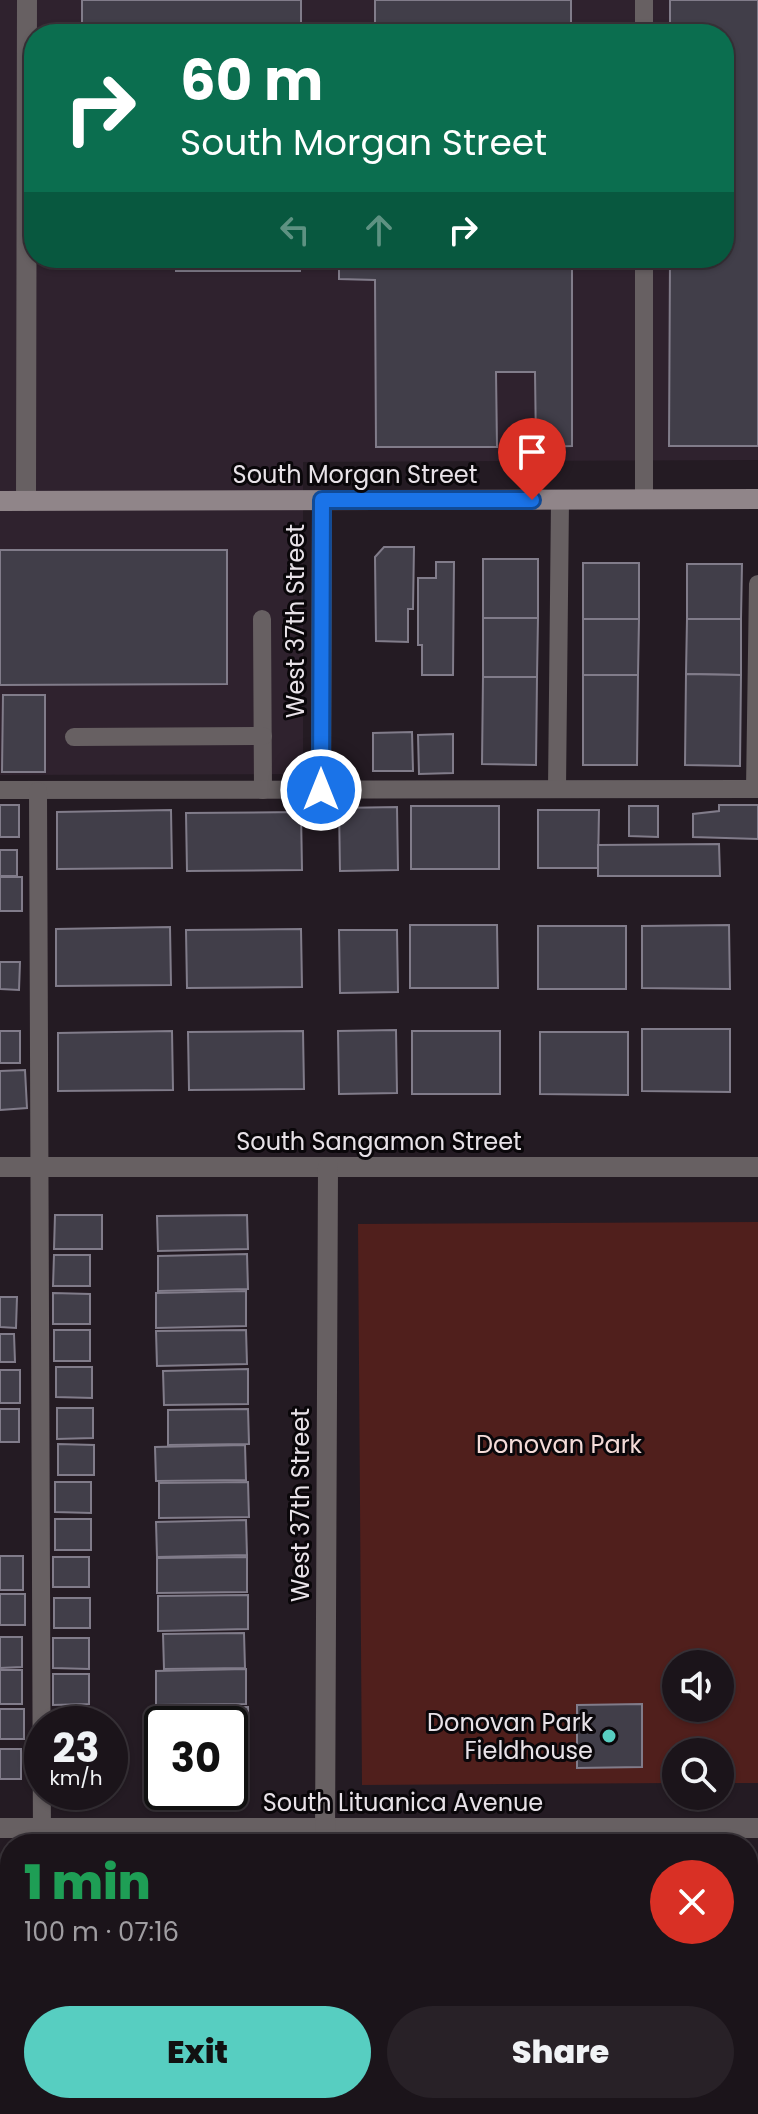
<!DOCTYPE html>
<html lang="en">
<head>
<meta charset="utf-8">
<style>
	:root { --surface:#1b141a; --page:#282127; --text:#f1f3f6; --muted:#a09ea2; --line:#393339; --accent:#57cec1 }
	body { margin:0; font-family:Poppins,sans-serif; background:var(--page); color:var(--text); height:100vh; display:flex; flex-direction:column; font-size:30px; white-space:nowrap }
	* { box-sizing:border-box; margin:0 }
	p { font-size:26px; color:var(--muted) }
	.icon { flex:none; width:44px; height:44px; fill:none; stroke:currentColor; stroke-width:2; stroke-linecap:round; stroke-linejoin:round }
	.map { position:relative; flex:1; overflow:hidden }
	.sheet { position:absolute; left:0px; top:1834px; width:758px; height:280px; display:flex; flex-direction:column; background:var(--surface); border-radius:32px 32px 0 0; box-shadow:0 2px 6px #0004,0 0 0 2px var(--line) }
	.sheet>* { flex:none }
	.top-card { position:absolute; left:24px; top:24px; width:710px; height:244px; border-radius:32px; box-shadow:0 2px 6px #0004,0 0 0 2px var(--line); background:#0b6e4f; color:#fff; overflow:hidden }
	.controls { position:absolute; left:662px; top:1650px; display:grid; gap:16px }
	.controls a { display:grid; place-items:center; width:72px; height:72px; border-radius:50%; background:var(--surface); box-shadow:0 2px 6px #0004,0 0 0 2px var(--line); font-size:40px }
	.speed { position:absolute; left:24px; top:1706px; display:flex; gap:16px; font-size:40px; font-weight:700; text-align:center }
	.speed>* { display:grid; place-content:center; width:104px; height:104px; border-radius:50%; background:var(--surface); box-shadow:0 2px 6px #0004,0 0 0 2px var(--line); line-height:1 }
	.speed small { font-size:20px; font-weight:400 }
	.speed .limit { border:4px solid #111; border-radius:12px; background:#fff; color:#111 }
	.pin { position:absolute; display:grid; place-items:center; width:68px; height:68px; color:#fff; margin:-82px -34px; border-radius:50% 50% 50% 0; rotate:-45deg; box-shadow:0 0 8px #0007 }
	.pin .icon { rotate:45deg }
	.me { position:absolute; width:88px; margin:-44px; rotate:0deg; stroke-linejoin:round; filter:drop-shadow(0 0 6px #0008) }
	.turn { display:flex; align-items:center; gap:28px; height:168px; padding:0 24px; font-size:36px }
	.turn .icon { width:104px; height:104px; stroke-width:2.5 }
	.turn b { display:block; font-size:56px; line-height:68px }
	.lanes { display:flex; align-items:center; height:76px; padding:0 24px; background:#0003; justify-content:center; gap:40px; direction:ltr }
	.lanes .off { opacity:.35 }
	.round { display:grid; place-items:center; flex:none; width:84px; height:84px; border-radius:42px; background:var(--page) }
	.summary { display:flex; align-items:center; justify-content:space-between; height:136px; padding:0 24px }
	h1 { font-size:48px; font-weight:800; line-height:60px; color:#1e9e55 }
	.primary-button { display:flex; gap:16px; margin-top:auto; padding:16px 24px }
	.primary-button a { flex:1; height:92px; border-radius:48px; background:var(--accent); color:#111; font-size:32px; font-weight:800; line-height:92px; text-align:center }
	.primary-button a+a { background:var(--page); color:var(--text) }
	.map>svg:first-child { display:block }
	.built { fill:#2f222e; fill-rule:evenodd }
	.green { fill:#501f1c; fill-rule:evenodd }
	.building { fill:#413e49; stroke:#817c8a; stroke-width:2 }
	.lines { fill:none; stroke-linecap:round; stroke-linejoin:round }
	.lane { stroke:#676062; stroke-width:18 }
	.street { stroke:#676062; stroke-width:20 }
	.secondary { stroke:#908589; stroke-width:20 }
	.route-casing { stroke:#114b97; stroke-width:20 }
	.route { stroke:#1a73e8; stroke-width:14 }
	.poi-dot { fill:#57cec1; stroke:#0a070a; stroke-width:3 }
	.labels { text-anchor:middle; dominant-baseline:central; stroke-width:6; stroke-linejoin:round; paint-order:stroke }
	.street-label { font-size:24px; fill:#e8e2e8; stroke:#0a070a }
	.park-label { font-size:24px; fill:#f4dbd8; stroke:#0a070a }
	.poi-label { font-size:24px; fill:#e8e2e8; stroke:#0a070a; text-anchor:end }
</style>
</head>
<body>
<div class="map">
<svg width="758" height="2114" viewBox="0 0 758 2114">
	<rect width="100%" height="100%" fill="#241b23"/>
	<path class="built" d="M0,0H758V460L303,462V774L0,775ZM34,34H724V258H34Z"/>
	<path class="green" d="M758,1222V1783H720V1752H676V1783L362,1785L358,1224ZM676,1664H720V1708H676Z"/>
	<g class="building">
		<rect x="82" y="0" width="219" height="34"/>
		<rect x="375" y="0" width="196" height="34"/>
		<path d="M670,0H758V446H669L670,258H724V34H670Z"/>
		<rect x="176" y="258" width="124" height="13"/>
		<path d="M339,258H572V446L536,447L535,372H496L497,447H376L375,280L339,279Z"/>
		<path d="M384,547H414L413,609H408V642L376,641L375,557Z"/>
		<path d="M0,550H227V684L0,685Z"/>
		<rect x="483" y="559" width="55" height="59"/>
		<path d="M436,562H454L453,675H422V645H418V578H436Z"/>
		<rect x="583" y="563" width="56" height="56"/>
		<path d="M687,564H742L741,619H687Z"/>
		<path d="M483,618H538L537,677H483Z"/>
		<path d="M583,619H639L638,675H583Z"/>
		<path d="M687,619H741V675L686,674Z"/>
		<path d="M686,674L741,675L740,766L685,765Z"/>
		<path d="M583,675H638L637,765H583Z"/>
		<path d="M483,677H537L536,765L482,764Z"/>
		<path d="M3,695H45V772H2Z"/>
		<path d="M412,732L413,771H373V733Z"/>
		<path d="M453,734V773L419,774L418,735Z"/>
		<rect x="0" y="805" width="19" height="32"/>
		<path d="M719,805H758V839L693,837V814L719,811Z"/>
		<rect x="411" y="806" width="88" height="63"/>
		<path d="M629,806H658V837L629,836Z"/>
		<path d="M397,807L398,870L340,871L339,808Z"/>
		<path d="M171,810L172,868L57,869V812Z"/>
		<path d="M538,810H599L598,868H538Z"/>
		<path d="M301,812L302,870L187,871L186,813Z"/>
		<path d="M719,844L720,876H598V845Z"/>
		<rect x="0" y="850" width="17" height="26"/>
		<rect x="0" y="877" width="22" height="34"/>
		<path d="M410,925H497L498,988H410Z"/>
		<path d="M729,925L730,989L642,988V926Z"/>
		<rect x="538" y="926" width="88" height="63"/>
		<path d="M170,927L171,985L56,986V929Z"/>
		<path d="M301,929L302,987L187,988L186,930Z"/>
		<path d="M339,930H397L398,992L340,993Z"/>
		<path d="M0,962H20L19,990L0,989Z"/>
		<path d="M642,1029H730V1092L642,1091Z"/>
		<path d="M396,1030L397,1093L339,1094L338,1031Z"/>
		<rect x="0" y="1031" width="20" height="32"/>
		<path d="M172,1031L173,1090L58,1091V1033Z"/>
		<path d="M303,1031L304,1089L189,1090L188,1032Z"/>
		<rect x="412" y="1031" width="88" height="63"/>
		<path d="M540,1032H628V1095L540,1094Z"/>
		<path d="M25,1070L27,1108L0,1110V1071Z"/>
		<path d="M55,1215H102V1249H54Z"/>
		<path d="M247,1215L248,1249L158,1251L157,1216Z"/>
		<path d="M247,1254L248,1289L158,1291V1256Z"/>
		<path d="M54,1255H90V1286H53Z"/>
		<path d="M246,1291V1326L156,1328V1293Z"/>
		<path d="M53,1293L90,1294V1324H53Z"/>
		<path d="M0,1297H17L16,1328L0,1327Z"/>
		<rect x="54" y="1330" width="36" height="31"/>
		<path d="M246,1330L247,1364L157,1366L156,1331Z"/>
		<path d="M0,1334H14L15,1362H0Z"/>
		<path d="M56,1367H92V1398L56,1397Z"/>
		<path d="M248,1369V1404L164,1405L163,1371Z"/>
		<rect x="0" y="1370" width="20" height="33"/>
		<path d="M57,1408H93V1438L57,1439Z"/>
		<rect x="0" y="1409" width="19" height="33"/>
		<path d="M248,1409L249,1444L168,1445V1410Z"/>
		<path d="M58,1444L94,1445V1475H58Z"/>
		<path d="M245,1445L246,1480L156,1481L155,1447Z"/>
		<path d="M55,1482H91V1513L55,1512Z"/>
		<path d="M248,1482L249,1517L159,1518V1483Z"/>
		<rect x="55" y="1519" width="36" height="31"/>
		<path d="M246,1520L247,1555L157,1557L156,1522Z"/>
		<rect x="0" y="1556" width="23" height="34"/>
		<rect x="53" y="1557" width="36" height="30"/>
		<path d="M247,1557V1592L157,1593V1558Z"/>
		<rect x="0" y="1594" width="25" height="31"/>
		<path d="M248,1595V1629L158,1631V1596Z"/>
		<rect x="54" y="1598" width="36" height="30"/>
		<path d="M244,1633L245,1668L164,1669L163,1634Z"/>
		<path d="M0,1637H22V1667L0,1668Z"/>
		<path d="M53,1638H89V1669L53,1668Z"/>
		<path d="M246,1669V1704L156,1705V1671Z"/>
		<rect x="0" y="1670" width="22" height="34"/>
		<path d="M53,1674H89V1704L53,1705Z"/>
		<path d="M642,1704V1767L577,1768V1705Z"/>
		<path d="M248,1707L249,1742H230V1724H165V1708Z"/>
		<rect x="0" y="1709" width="24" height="30"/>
		<rect x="54" y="1713" width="37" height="11"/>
		<rect x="230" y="1745" width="17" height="35"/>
		<path d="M162,1746V1781H157V1747Z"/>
		<rect x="0" y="1749" width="21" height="30"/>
		<rect x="0" y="1888" width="10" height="33"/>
		<path d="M10,1926V1960H0V1927Z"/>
		<rect x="0" y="1967" width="10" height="33"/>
		<rect x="0" y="2006" width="10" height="33"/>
		<rect x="0" y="2046" width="10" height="32"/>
		<path d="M0,2086H10V2104H14V2114H0Z"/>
		<rect x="76" y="2104" width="30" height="10"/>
		<rect x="166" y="2104" width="83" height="10"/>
		<path d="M393,2104H475V2109H456V2114H393Z"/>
	</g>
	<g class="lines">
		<g class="lane">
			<path d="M644,34V0"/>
			<path d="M644,499V258"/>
			<path d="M262,619L263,790"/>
			<path d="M74,737L263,736"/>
			<path d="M557,789L560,500"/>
			<path d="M755,789L758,584"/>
			<path d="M0,790L758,789"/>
			<path d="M38,791L42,1844"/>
			<path d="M43,2104V2114"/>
			<path d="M611,2114V2104"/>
		</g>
		<g class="street">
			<path d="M26,501L27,0"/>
			<path d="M321,790L322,500"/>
			<path d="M0,1167H758"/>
			<path d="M0,1828H758"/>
			<path d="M325,1844L328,1167"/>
			<path d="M324,2114V2104"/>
		</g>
		<path class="secondary" d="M0,501L758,499"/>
	</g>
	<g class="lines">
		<g class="route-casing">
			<path id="route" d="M321,790L322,500H532"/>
		</g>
		<use href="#route" class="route"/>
	</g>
	<circle class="poi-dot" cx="609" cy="1736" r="8"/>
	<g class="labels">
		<g class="street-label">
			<text x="355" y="474">South Morgan Street</text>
			<text transform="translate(295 621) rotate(-90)">West 37th Street</text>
			<text x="379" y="1141">South Sangamon Street</text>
			<text transform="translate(300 1505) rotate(-90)">West 37th Street</text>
			<text x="403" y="1802">South Lituanica Avenue</text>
		</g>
		<g class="park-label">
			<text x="559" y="1444">Donovan Park</text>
		</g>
		<g class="poi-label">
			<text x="593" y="1722">Donovan Park<tspan x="593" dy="28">Fieldhouse</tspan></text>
		</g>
	</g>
</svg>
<div class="controls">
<a><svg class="icon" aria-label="sound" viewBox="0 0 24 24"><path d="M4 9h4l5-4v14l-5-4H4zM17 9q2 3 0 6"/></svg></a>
<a><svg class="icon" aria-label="search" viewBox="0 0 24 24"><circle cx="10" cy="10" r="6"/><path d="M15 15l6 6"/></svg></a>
</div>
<div class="speed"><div>23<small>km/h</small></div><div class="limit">30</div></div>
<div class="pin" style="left:532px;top:500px;background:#d93025"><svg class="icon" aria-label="arrive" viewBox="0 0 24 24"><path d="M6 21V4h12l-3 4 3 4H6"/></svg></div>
<svg class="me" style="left:321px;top:790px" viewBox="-20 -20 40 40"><circle r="17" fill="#1a73e8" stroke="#fff" stroke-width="3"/><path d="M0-11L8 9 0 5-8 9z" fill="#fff"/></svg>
<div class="top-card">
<div class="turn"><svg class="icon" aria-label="right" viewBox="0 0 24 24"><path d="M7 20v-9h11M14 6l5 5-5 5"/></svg><div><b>60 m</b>South Morgan Street</div></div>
<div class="lanes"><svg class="icon off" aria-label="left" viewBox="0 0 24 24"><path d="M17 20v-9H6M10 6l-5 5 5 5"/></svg><svg class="icon off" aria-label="ahead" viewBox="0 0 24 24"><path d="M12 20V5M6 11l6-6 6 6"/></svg><svg class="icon" aria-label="right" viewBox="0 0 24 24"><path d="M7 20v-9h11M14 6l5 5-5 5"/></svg></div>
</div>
<section class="sheet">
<div class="summary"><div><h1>1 min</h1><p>100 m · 07:16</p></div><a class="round" style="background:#d93025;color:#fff"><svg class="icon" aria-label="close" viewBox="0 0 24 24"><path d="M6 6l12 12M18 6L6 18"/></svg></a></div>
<div class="primary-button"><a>Exit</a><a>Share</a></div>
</section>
</div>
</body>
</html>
